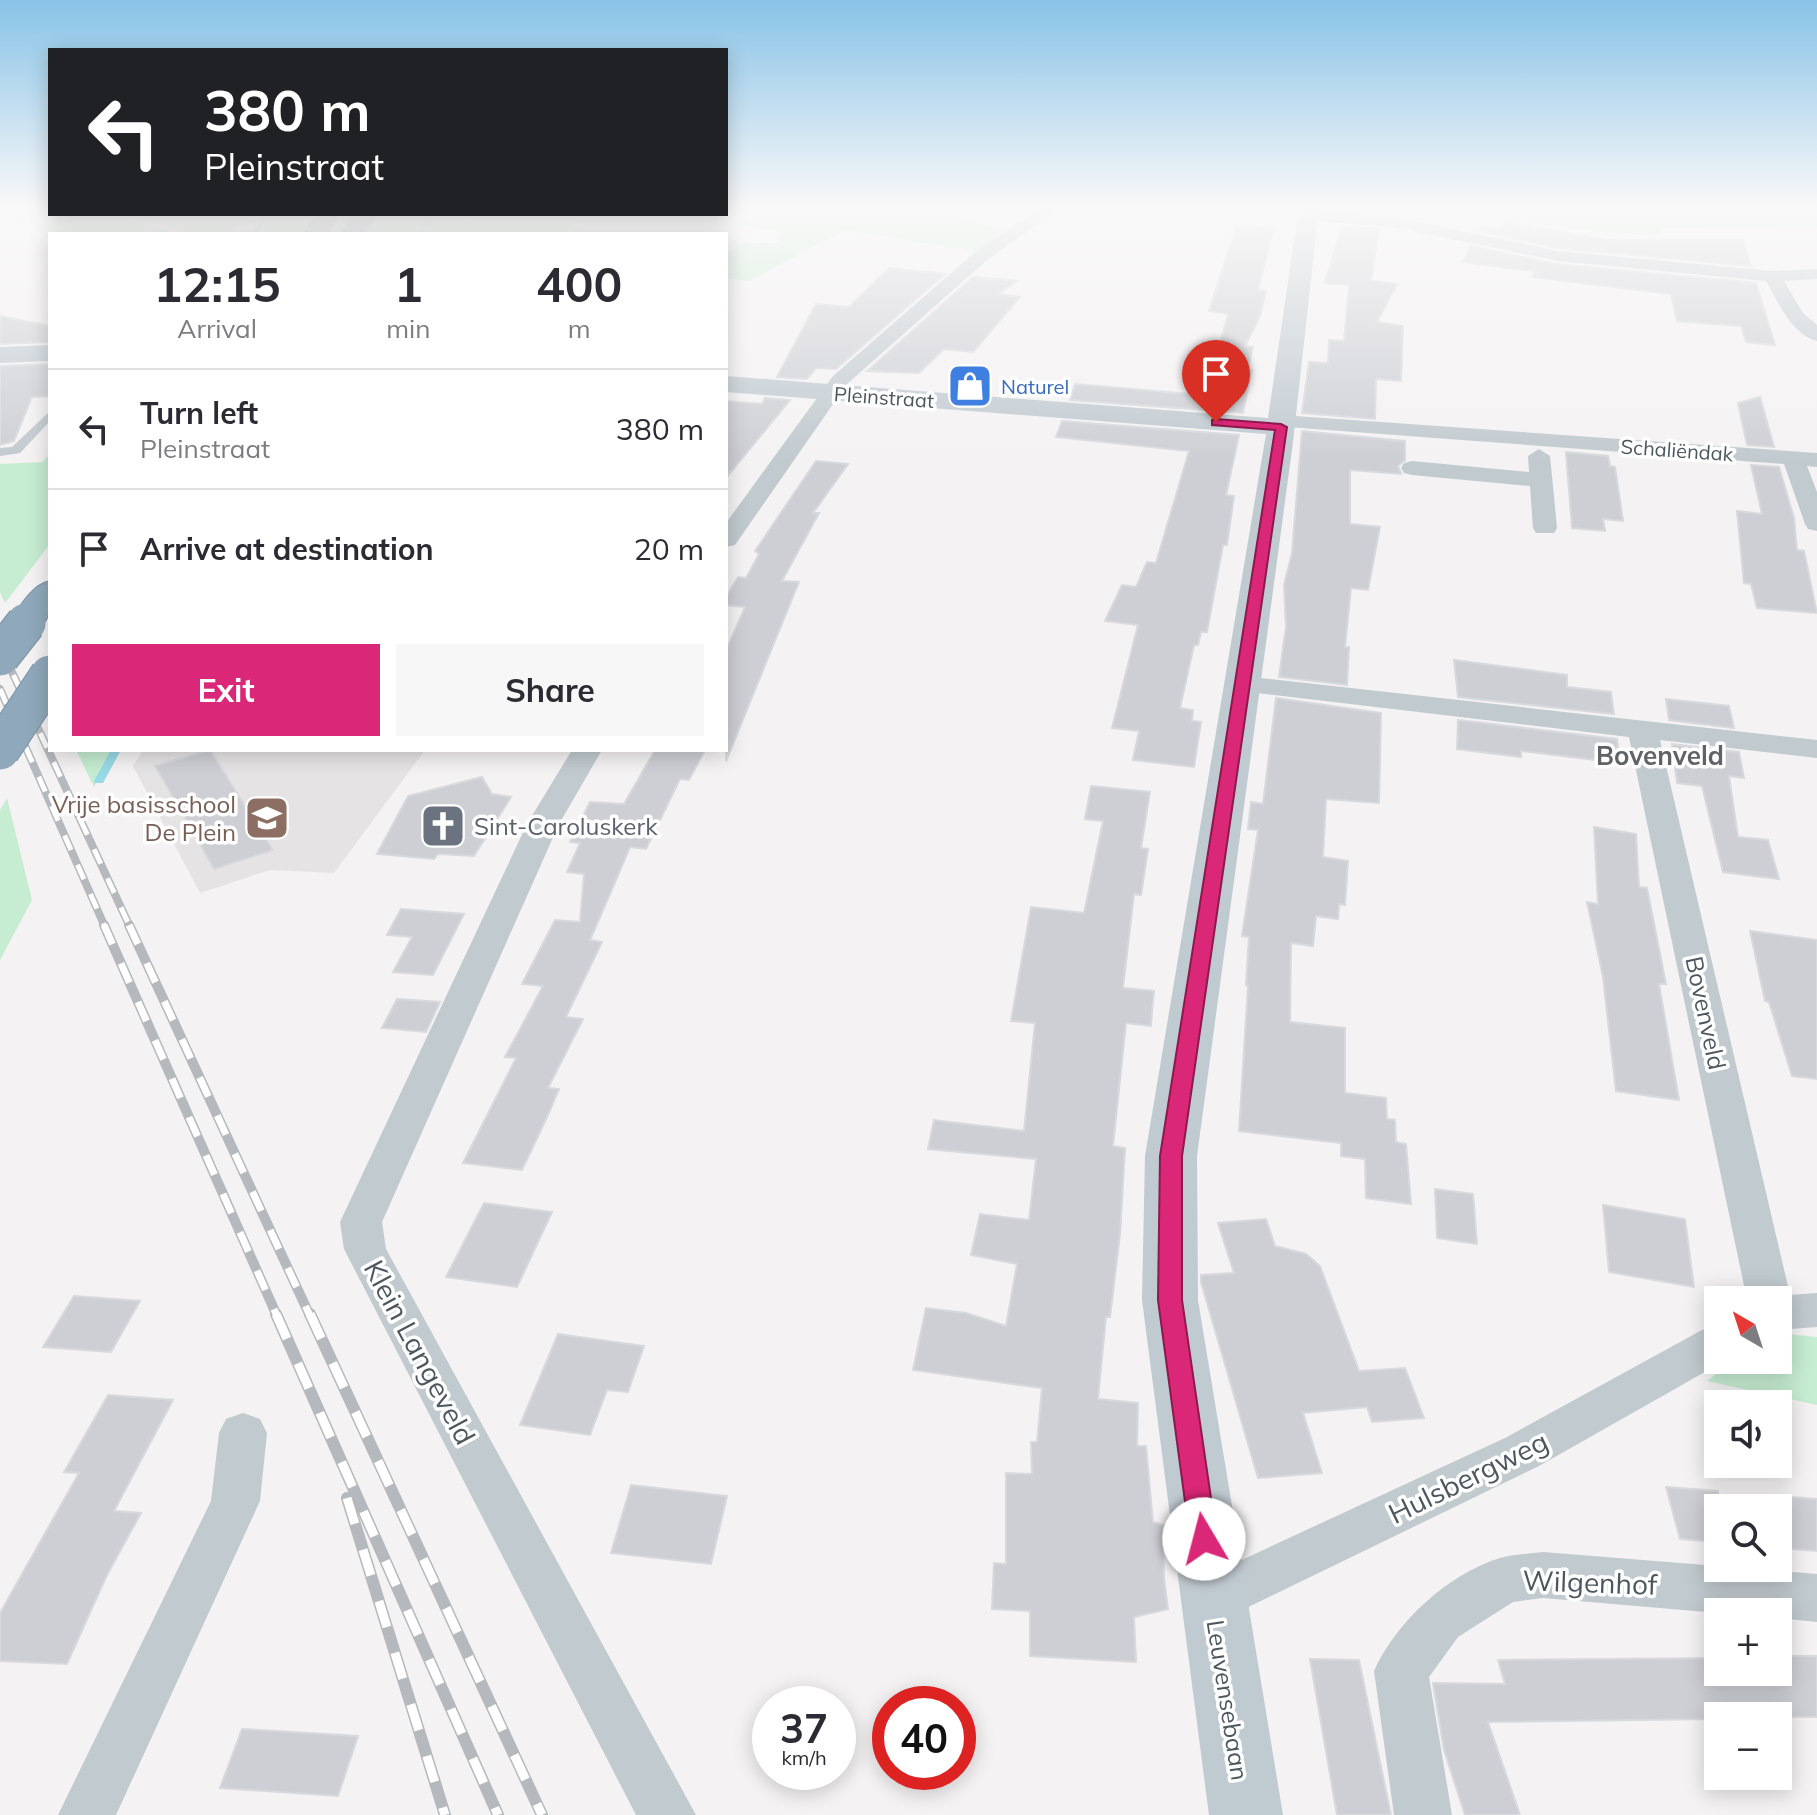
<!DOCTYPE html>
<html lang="en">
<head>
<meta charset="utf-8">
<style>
	:root { --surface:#fff; --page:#f7f7f7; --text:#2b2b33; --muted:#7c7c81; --line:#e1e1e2; --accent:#db2777 }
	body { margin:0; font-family:Mulish,sans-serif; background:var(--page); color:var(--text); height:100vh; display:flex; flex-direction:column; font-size:30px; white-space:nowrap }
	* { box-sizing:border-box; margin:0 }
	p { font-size:26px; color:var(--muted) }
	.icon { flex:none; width:44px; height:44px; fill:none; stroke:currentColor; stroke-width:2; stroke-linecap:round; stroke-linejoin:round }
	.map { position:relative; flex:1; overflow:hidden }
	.details { position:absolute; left:48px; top:232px; width:680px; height:520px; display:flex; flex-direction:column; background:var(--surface); border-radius:0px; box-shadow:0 4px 20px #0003 }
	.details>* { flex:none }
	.guide { position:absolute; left:48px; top:48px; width:680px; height:168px; border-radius:0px; box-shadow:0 4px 20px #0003; background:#202124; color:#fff; overflow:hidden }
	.needle { width:52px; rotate:321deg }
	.tools { position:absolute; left:1704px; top:1286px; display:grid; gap:16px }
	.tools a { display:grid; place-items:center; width:88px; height:88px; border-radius:0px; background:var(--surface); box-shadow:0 4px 20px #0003; font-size:40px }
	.speed { position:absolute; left:752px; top:1686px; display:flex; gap:16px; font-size:40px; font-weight:700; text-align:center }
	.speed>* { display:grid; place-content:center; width:104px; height:104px; border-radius:50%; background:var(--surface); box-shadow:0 4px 20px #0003; line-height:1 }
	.speed small { font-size:20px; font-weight:400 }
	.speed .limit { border:12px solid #d22; background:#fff; color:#111 }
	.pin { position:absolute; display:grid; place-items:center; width:68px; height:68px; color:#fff; margin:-82px -34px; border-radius:50% 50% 50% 0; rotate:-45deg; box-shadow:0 0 8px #0007 }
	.pin .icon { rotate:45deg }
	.me { position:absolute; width:88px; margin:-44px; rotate:352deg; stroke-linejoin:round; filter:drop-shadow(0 0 6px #0008) }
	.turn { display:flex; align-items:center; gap:28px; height:168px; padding:0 24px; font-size:36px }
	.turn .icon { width:104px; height:104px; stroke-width:2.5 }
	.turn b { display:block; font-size:56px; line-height:68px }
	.eta { display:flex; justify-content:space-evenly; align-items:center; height:136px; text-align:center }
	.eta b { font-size:48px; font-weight:700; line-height:56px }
	.button { display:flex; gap:16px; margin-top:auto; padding:16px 24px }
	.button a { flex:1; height:92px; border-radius:0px; background:var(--accent); color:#fff; font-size:32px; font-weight:700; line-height:92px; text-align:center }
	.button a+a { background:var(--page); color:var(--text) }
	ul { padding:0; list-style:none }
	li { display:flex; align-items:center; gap:24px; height:120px; padding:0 24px; border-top:2px solid var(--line) }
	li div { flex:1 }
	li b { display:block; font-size:30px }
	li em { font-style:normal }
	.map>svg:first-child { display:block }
	.education { fill:#e5e3e4 }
	.green { fill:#c6ecd2 }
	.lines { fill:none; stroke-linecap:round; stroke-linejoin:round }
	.stream { fill:#98dae5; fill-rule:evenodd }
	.building { fill:#cdcfd4; stroke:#d7d9dd; stroke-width:2 }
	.highway-casing { stroke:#7a93a7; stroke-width:2 }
	.lane { fill:#c1cacf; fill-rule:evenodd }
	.street { fill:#c1cacf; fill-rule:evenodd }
	.secondary { fill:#c0cad1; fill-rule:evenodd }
	.highway { fill:#8fa8bb; fill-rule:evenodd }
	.rail-far2-casing { stroke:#b5b8bc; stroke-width:8 }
	.rail-far1-casing { stroke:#b5b8bc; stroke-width:10 }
	.rail-casing { stroke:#b5b8bc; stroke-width:12 }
	.rail-far2 { stroke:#fff; stroke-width:5; stroke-dasharray:16; stroke-linecap:butt }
	.rail-far1 { stroke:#fff; stroke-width:7; stroke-dasharray:21; stroke-linecap:butt }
	.rail { stroke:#fff; stroke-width:9; stroke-dasharray:27; stroke-linecap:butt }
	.highway-bridge-far1-casing { stroke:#7a93a7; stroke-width:32; stroke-linecap:butt }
	.highway-bridge-casing { stroke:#7a93a7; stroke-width:41; stroke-linecap:butt }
	.highway-bridge-far1 { stroke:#8fa8bb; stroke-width:31 }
	.highway-bridge { stroke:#8fa8bb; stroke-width:39 }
	.route { fill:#db2777; stroke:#8e194d; stroke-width:2 }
	.labels { text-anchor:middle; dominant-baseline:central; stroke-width:7; stroke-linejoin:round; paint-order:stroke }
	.far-shop-label { font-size:20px; fill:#366cbe; stroke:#fff; text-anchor:start }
	.far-street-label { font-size:20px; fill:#4b575e; stroke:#fff }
	.education-label { font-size:24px; fill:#785e54; stroke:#fff; text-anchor:end }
	.worship-label { font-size:24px; fill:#5b616d; stroke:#fff; text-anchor:start }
	.street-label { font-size:24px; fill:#4b575e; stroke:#fff }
	.neighbourhood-label { font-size:26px; font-weight:bold; fill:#5f6366; stroke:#fff }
	.near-street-label { font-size:28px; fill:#4b575e; stroke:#fff }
</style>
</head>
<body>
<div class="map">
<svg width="1817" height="1815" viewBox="0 0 1817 1815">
	<rect width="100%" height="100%" fill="#f4f2f2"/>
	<path class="education" d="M143,750H425L334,873L270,870L200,893L133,766Z"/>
	<g class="green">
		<path d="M12,207H50V214H71L17,226Z"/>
		<path d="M727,207H899L1013,230L980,252L845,230L749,281L726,278V254L743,243H779L780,232L704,218L726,214Z"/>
		<path d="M1488,207H1817V227L1663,228L1657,236L1579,230L1506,219Z"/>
		<path d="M80,214H125L121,216L176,234H50V240L33,225Z"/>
		<path d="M130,214H248L230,234H191Z"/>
		<path d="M270,214H462L461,220L563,214L578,230L598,234H253Z"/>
		<path d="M50,454V544L5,603L0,592V464L43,462Z"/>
		<path d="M76,750H116L94,787Z"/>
		<path d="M7,798L32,900L0,960V810Z"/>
		<path d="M1778,1333L1817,1337V1405L1707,1381L1735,1360H1778Z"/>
	</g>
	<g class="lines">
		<g class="stream">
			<path d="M267,214H273L256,234H250Z"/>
			<path d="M431,214H437L424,234H418Z"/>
			<path d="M111,750H121L103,783H95L94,781Z"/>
		</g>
	</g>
	<g class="building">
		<path d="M1509,223L1612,240H1743L1751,266L1558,248L1478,231L1481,226L1499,230Z"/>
		<path d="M1237,225L1274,227L1258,290L1266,291L1260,316L1245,346L1253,347L1248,369L1252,370L1243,413L1070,400L1075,384L1189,394L1201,365L1214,366L1228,314L1209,311Z"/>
		<path d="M1342,226L1379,229L1371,281L1397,284L1377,322L1403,326L1401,381L1376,379L1375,419L1302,413L1309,362L1328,363L1329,340L1344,341L1349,285L1325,283Z"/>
		<path d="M1471,246L1557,264L1756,283L1775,345L1746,342L1741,326L1677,321L1671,294L1532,277L1535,271L1462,262Z"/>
		<path d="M889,268L945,274L836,369L816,368L807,379L777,377L816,304L849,307Z"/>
		<path d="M973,277L1017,281L999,294L1020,297L973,352L944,349L919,373L867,371Z"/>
		<path d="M0,316L50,326V342L0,344Z"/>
		<path d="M50,364V396L32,397L14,441L0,445V366Z"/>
		<path d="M1760,397L1774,447L1747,445L1738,403Z"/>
		<path d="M765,398L790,400L726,478V401L762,404Z"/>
		<path d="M1062,421L1239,435L1226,495L1234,496L1227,545H1223L1207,632H1201L1198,645H1194L1180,708L1193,710L1192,721L1201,722L1194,767L1133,760L1139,731L1112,728L1138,625L1105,621L1122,585L1136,587L1147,562L1156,563L1189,451L1056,437Z"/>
		<path d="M1302,431L1405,441V460L1398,466L1401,474L1350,470V524L1380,527L1368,590L1351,588L1345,647H1349L1347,685L1279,677L1286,627L1284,585L1292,553Z"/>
		<path d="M1566,452L1608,456L1610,466L1615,467L1623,521L1603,519L1605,531L1572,528Z"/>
		<path d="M816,461L848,464L813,513H819L782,581L799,582L726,761V651L745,607L726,605V597L738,577L746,578L759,554L755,551Z"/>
		<path d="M1751,465L1779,467L1794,518L1797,550L1804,551L1817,613L1757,608L1751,584L1744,583L1737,511L1762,514Z"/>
		<path d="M1454,660L1567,675V687L1611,692L1614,714L1458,697Z"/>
		<path d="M1276,698L1381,713L1379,803L1326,799L1323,857L1348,861L1345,905L1339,904L1338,919L1316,916L1313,946L1291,943L1290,1022L1345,1028V1093L1386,1098L1387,1119L1395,1120L1396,1142L1406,1144L1411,1204L1366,1198L1365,1159L1341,1156V1143L1239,1131L1248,986L1246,985L1249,937L1242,936L1258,830L1248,829L1251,802L1263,804Z"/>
		<path d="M1666,699L1729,706L1734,728L1669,720Z"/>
		<path d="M1458,720L1617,739L1620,763L1521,751V757L1457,749Z"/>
		<path d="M1672,744L1739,752L1744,778L1729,776L1738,837L1768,840L1779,879L1723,872L1702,786L1677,783Z"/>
		<path d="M210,750L273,850L214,869L155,766Z"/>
		<path d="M655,750H705L689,780L680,779L646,849L630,847L610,894L590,940L602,942L566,1017L583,1019L548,1088L559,1089L548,1115L522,1170L463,1163L516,1058L505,1057L543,986L522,984L555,920L580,922L584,874L567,872L580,843L570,842L590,802L624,804Z"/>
		<path d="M482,777L492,794L511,797L474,856L438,854L434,859L377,854L408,796Z"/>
		<path d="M1091,786L1150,792L1141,848L1148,849L1141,895L1134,894L1123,988L1154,991L1152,1011L1151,1026L1126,1023L1113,1146L1125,1148L1120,1235L1110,1317H1106L1098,1399L1138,1403L1137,1446H1146L1153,1522L1163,1525L1164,1578L1168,1609L1134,1617L1136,1662L1030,1656V1611L992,1609L994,1563L1006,1564V1473L1032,1474L1031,1442H1037L1042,1388L913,1370L926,1308L966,1313L1006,1326L1017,1264L971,1255L980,1214L1029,1220L1036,1159L928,1149L934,1120L1024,1131L1035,1023L1011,1021L1031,907L1084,913L1103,821L1085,819Z"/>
		<path d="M1594,827L1636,834L1639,887L1647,888L1666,984H1659L1679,1100L1616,1091L1603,977L1587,902L1598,904Z"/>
		<path d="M401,909L464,914L433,975L393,972L412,937L387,935Z"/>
		<path d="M1750,931L1817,940V1079L1792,1076L1769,1002L1765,1001Z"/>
		<path d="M397,999L440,1002L426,1032L382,1028Z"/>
		<path d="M1435,1189L1473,1194L1477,1244L1437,1238Z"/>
		<path d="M484,1203L552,1212L517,1287L446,1277Z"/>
		<path d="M1603,1205L1685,1219L1694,1287L1609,1272Z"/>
		<path d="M1266,1219L1275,1246L1306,1254L1320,1266L1359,1371L1405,1368L1424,1418L1372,1422L1367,1407L1303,1413L1322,1473L1258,1478L1201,1282V1275L1234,1273L1218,1223Z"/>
		<path d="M74,1296L140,1301L111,1352L43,1347Z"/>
		<path d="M558,1334L644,1346L628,1392L607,1390L590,1435L520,1425Z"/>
		<path d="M108,1395L173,1400L114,1511L141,1513L106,1577L67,1664L0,1661V1613L79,1473L64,1472Z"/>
		<path d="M631,1485L727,1496L711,1564L611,1553Z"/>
		<path d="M1666,1487L1718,1491V1542L1680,1539Z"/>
		<path d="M1778,1496L1817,1499V1551L1778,1548Z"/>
		<path d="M1778,1656H1817V1717L1706,1716L1707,1719L1488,1722L1520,1815H1465L1444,1750L1433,1683L1505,1684L1498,1660L1718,1658V1672H1778Z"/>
		<path d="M1310,1659L1359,1660L1391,1815H1337Z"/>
		<path d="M242,1729L358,1736L338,1796L220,1788Z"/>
	</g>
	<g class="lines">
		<g class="highway-casing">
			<g id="highway">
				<path d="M318,214H340L325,234H303Z"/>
				<path d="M355,214H377L363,234H341Z"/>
				<path d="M50,581C50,608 53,637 16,627L11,620C21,605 32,585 50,581Z"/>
			</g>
		</g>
		<path class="lane" d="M50,411V421L20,453L0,456V448L12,447Z"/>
		<g class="street">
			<path d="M1042,207H1061L986,261L847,384L735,545L726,547V523L833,376L974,253Z"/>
			<path d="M1307,212L1394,217L1558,251L1772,271L1817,269V279L1784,281L1803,313L1817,325V341C1791,334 1778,302 1766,281L1558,261L1394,227L1301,220L1299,217Z"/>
			<path d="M1282,415L1817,453V467L1807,466L1817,492V531L1808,529L1805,524L1784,464L1274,426L1271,421Z"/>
			<path d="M1539,449L1550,456L1557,528L1554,533H1536L1533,528L1530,486L1412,475L1404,473L1401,468L1404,463L1412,461L1529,472L1528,456Z"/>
			<path d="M1242,676L1817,740V758L1660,740L1790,1295L1817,1293V1327L1778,1330V1300H1747L1629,737L1232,690L1228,684L1232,678Z"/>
			<path d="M572,750H602L559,824L382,1222L386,1249L696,1815H636L344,1249L340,1222L527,824Z"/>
			<path d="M1718,1325V1360H1726L1539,1466L1230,1616L1212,1623L1194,1616L1186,1599L1194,1582L1505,1438L1702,1330Z"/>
			<path d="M243,1413L260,1419L267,1433L260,1501L116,1815H58L211,1501L219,1433L226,1419Z"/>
			<path d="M1543,1552L1817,1574V1622L1778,1618V1612L1718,1613L1543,1598L1513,1602L1458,1637L1429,1677L1452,1815H1394L1374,1671C1396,1622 1448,1574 1500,1558C1513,1554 1529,1554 1543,1552Z"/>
		</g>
		<g class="secondary">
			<path d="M1299,207H1319L1293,442L1197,1156L1198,1300L1283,1815H1209L1142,1300L1145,1156L1266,434L726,392V376L1268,418Z"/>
			<path d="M50,345V361L0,363V347Z"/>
		</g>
		<use href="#highway" class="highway"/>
		<g class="rail-far2-casing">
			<g id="rail-far2">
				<path d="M0,646L130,927"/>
				<path d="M0,689L105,927"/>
			</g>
		</g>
		<g class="rail-far1-casing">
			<g id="rail-far1">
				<path d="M104,925L277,1316"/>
				<path d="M129,925L310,1316"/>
			</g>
		</g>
		<g class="rail-casing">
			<g id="rail">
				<path d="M276,1314L498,1815"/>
				<path d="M310,1314L542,1815"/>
				<path d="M347,1498L445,1815"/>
			</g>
		</g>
		<use href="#rail-far2" class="rail-far2"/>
		<use href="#rail-far1" class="rail-far1"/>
		<use href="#rail" class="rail"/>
		<g class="highway-bridge-far1-casing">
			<path id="highway-bridge-far1" d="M24,625L28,620"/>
		</g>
		<g class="highway-bridge-casing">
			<g id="highway-bridge">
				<path d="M0,656L26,623"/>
				<path d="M0,750L50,675"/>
			</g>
		</g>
		<use href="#highway-bridge-far1" class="highway-bridge-far1"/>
		<use href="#highway-bridge" class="highway-bridge"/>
	</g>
	<linearGradient id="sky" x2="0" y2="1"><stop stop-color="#88c3e7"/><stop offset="0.45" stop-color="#faf9f9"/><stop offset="1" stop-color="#faf9f9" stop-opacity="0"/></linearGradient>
	<rect width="1817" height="461" fill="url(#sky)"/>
	<path class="route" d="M1216,419L1281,424L1287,427L1182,1156V1300L1217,1539L1213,1547L1204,1551L1194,1547L1190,1539L1158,1300L1160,1156L1275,430L1212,425V420Z"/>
	<defs>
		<g id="shop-square" transform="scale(2.3)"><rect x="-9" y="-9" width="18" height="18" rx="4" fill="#3f7fe0" stroke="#fff"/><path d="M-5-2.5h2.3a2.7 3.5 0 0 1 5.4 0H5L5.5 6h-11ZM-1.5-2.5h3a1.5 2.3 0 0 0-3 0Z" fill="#fff"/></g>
		<g id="school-square" transform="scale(2.3)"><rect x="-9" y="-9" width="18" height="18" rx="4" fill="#8d6e63" stroke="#fff"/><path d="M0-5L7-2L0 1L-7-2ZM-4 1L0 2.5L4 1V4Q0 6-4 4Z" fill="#fff"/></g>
		<g id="church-square" transform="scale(2.3)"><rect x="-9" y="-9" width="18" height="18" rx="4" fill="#6b7280" stroke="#fff"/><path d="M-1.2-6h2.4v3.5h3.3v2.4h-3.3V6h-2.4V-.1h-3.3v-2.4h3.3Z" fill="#fff"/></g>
	</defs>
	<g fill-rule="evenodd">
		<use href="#shop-square" x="970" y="386"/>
		<use href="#school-square" x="267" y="818"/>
		<use href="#church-square" x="443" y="826"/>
	</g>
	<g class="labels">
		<g class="far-shop-label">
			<text x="1001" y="386">Naturel</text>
		</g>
		<g class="far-street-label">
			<text transform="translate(884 397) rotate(4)">Pleinstraat</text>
			<text transform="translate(1677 450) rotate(4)">Schaliëndak</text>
		</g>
		<g class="education-label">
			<text x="236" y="804">Vrije basisschool<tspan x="236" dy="28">De Plein</tspan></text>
		</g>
		<g class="worship-label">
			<text x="474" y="826">Sint-Caroluskerk</text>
		</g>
		<g class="street-label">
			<text transform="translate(1706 1013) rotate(78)">Bovenveld</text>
			<text transform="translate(1228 1700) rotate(81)">Leuvensebaan</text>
		</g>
		<g class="neighbourhood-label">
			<text x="1660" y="755">Bovenveld</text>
		</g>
		<g class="near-street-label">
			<text transform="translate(420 1352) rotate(62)">Klein Langeveld</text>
			<text transform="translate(1468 1477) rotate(-26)">Hulsbergweg</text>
			<text transform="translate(1590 1582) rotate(2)">Wilgenhof</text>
		</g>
	</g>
</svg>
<div class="tools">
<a><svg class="needle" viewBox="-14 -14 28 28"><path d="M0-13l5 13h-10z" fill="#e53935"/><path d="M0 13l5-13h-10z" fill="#7c7c81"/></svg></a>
<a><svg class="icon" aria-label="sound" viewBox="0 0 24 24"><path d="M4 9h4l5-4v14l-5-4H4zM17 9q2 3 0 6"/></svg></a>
<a><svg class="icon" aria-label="search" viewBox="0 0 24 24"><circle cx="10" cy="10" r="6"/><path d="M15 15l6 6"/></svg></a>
<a>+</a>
<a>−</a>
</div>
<div class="speed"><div>37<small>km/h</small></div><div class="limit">40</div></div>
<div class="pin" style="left:1216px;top:422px;background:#d93025"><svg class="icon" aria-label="arrive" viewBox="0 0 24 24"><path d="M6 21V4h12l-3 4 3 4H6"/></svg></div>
<svg class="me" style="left:1204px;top:1539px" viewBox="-20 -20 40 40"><circle r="19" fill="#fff"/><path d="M0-13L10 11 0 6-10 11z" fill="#db2777"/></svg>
<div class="guide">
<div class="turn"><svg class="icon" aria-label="left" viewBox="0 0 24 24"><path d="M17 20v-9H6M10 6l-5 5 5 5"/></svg><div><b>380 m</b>Pleinstraat</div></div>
</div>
<section class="details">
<div class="eta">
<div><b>12:15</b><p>Arrival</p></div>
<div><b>1</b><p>min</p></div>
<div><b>400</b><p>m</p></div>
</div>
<ul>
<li><svg class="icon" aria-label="left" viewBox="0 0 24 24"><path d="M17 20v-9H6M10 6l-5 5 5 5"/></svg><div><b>Turn left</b><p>Pleinstraat</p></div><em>380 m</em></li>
<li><svg class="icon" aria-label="arrive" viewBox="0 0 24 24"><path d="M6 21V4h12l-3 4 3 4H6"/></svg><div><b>Arrive at destination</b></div><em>20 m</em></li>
</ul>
<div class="button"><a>Exit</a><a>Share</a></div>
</section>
</div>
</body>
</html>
